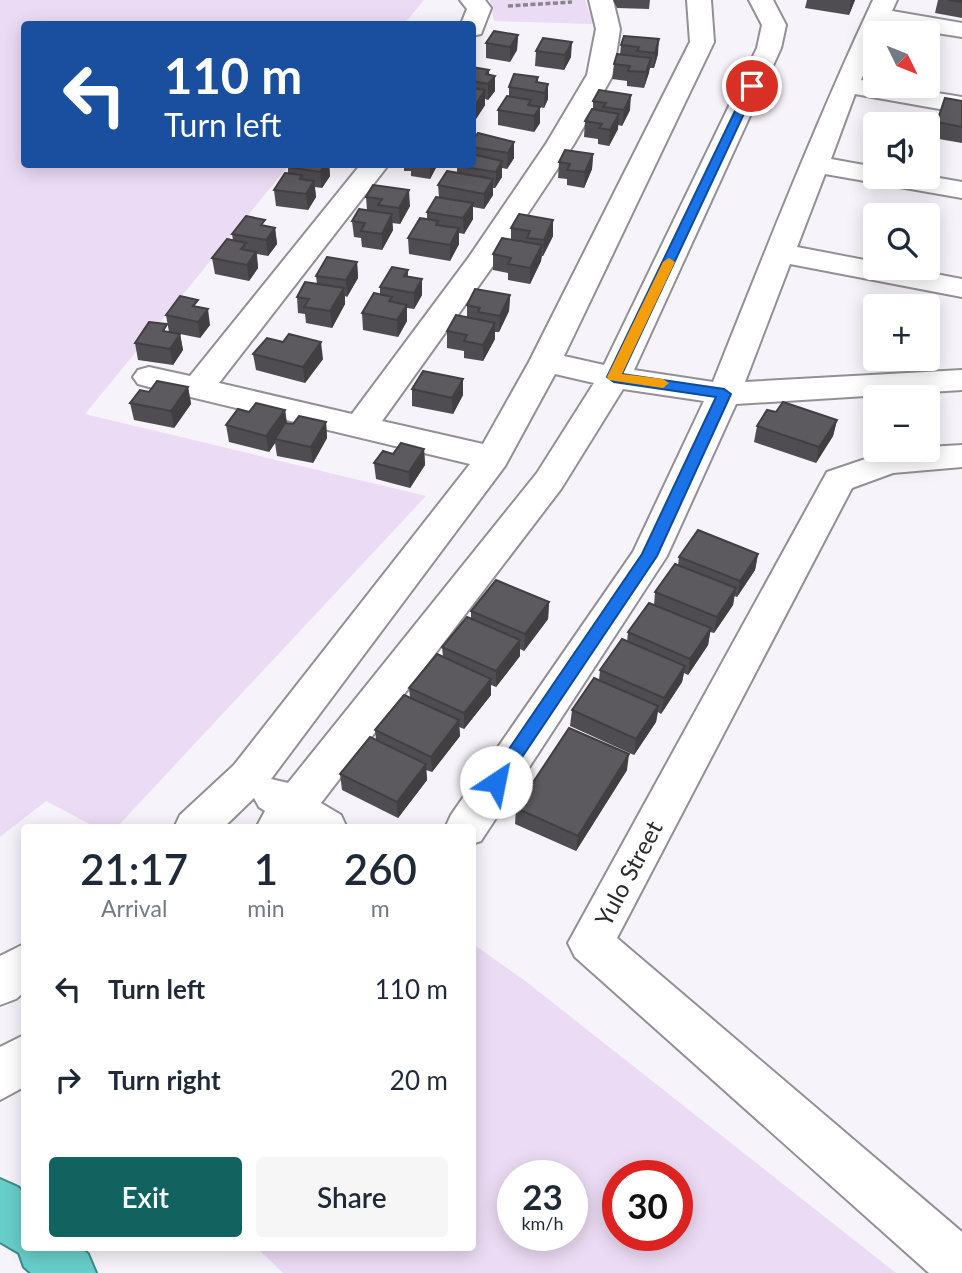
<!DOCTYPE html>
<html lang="en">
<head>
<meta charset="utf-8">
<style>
	:root { --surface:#fff; --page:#f6f6f7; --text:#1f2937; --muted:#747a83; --accent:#12625f }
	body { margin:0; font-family:Lato,sans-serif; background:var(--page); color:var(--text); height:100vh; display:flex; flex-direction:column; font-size:26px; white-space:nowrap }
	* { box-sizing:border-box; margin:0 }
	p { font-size:23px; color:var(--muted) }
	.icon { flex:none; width:38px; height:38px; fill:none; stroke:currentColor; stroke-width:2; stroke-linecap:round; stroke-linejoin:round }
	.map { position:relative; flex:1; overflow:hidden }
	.panel { position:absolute; left:21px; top:824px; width:455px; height:427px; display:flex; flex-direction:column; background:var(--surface); border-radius:7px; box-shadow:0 4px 18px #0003 }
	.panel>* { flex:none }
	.guide { position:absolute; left:21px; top:21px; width:455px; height:147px; border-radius:7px; box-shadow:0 4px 18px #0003; background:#1a4fa0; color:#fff; overflow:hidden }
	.needle { width:46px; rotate:133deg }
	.fabs { position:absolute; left:863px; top:21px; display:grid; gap:14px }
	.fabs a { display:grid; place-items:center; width:77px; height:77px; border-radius:7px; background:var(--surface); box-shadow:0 4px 18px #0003; font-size:35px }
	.speed { position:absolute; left:497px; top:1160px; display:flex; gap:14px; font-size:35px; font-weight:700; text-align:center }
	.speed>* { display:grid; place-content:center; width:91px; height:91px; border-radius:50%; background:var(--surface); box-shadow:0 4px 18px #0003; line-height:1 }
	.speed small { font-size:18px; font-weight:400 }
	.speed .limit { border:10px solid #d22; background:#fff; color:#111 }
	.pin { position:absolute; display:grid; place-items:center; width:60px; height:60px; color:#fff; margin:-30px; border:4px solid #fff; border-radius:50%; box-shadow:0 2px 7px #0007 }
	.me { position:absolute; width:77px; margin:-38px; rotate:34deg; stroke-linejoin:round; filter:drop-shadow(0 0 5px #0008) }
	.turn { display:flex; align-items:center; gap:24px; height:147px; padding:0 28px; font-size:32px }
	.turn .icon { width:91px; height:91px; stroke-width:2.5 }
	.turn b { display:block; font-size:49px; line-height:60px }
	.eta { display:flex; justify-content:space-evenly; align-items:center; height:119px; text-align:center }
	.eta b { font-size:42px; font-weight:600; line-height:49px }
	.primary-button { display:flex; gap:14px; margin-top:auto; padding:14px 28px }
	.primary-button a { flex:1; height:80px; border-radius:7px; background:var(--accent); color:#fff; font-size:28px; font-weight:600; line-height:80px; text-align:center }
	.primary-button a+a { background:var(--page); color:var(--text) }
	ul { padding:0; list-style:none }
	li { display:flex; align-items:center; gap:21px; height:91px; padding:0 28px }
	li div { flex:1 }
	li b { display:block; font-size:26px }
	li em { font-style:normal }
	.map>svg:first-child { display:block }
	.green { fill:#ecdbf4; fill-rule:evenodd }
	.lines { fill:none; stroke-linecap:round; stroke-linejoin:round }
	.minor-casing { stroke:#938f95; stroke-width:4 }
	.trunk-casing { stroke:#3a8d8a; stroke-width:4 }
	.path { stroke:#89868b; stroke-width:3.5; stroke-dasharray:5 2.5; stroke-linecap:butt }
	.minor { fill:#fff; fill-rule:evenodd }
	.trunk { fill:#68ceca; fill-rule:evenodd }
	.wall { fill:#504d52 }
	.shaded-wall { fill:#413f42 }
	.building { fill:#5d5a5f; stroke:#413f42; stroke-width:2 }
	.route { fill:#1a73e8; stroke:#114b97; stroke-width:2 }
	.slow { fill:#f59e0b }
	.labels { text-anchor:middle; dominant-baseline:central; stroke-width:7; stroke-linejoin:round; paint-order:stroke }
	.street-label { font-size:24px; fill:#2b2a2c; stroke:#fff }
</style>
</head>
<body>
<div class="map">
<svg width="962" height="1273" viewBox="0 0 962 1273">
	<rect width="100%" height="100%" fill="#f7f3fa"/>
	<g class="green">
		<path d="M0,0H424L404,24H24V164L289,165L85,414L426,496L116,828H97L46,801L0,837Z"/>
		<path d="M490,0H585L593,24L494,21Z"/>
		<path d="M473,944L524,980L896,1273H283L257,1248H472ZM513,1176H572V1236H513ZM618,1176H677V1236H618Z"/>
	</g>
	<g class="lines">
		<g class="minor-casing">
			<g id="minor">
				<path d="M460,0H485L491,8L481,34L472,36V24H461L467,9Z"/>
				<path d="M589,0H613L620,29L613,75L574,144L495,263L382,421L483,444L529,362L690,42L687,0H711L714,42L564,356L604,365L757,48L762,25L749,0H773L786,25L781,48L634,370L713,382C764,254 815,124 873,0H897L892,11L962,23V37L886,25L882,33H875V49L861,80L875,82V86H895L962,97V113L855,94L831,159L875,167V177L928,176L962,182V198L825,174L797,247L875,262V268H904L962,279V297L790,264L745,382L962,370V390L736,404L667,556L481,841L472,844V828H445L451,815L633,552L704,401L623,389L561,489L321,803L341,815L347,828H256L265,811L259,807L254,798L223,828H174L180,815L234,765L470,464L149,387L138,384L133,377L138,370L149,367L190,376L361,164H389L219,383L352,414L469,257L546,144L587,75L596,29ZM555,374L594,383L537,473L288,783L271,779L505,466Z"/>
				<path d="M962,445V467L893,473L852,488L617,938L962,1232V1273H929L575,957L568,943L827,472L889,451L928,450V447Z"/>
				<path d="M24,944V992L16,999L0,1005V956Z"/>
				<path d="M24,1035V1087L0,1100V1047Z"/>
			</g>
		</g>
		<g class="trunk-casing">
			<path id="trunk" d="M0,1179L18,1187L24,1193V1248H81L88,1254L96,1273H31L24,1267L19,1253L0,1242Z"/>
		</g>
		<path class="path" d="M508,6L572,2"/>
		<use href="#minor" class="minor"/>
		<use href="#trunk" class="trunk"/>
	</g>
	<g class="wall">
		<path d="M613,0H650L649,9L617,8Z"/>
		<path d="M807,0H855L849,15L805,8Z"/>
		<path d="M938,0H962V18L935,13Z"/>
		<path d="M518,35L517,50L510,62L486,58V43Z"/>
		<path d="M624,36L658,54L654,68H650L644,88L627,86V81L612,79L614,64L620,54L621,45Z"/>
		<path d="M543,38L571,57L564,70L535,66L536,51Z"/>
		<path d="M472,67L489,70V75L495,91L488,100L485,99V105L476,119H472Z"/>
		<path d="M538,77V83L548,84V99L544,108L540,107V123L534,132L498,125V110L509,96V87Z"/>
		<path d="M599,90L630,110L622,126L618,125V129L609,146L598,144V139L584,137L585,121L593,109V101Z"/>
		<path d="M962,101V143L933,138L937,122Z"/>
		<path d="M472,141L514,142V158L507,169L502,168V177L495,188H493V195L484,209L473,207V219L464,234L459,233V244L450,261L409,254L408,238L427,219V212L439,198L438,185L457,173V166L472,164Z"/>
		<path d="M593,154L592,169L584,188L567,185V179L558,178L559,162Z"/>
		<path d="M290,164H329L330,176L322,188L315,187L316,197L308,210L276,206L274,190L288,173V167Z"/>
		<path d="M404,164H438L430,179L411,176V171H404Z"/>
		<path d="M373,185L410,206L400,224L392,223L393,230L382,250L362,247L361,238L354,237L352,221L367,210L366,197Z"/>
		<path d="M553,220V236L543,256H542L541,261L530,284L508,280V273L493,270V254L511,240V228Z"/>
		<path d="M266,226L275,228L277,244L268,256L257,254L258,268L249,281L215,274L212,258L233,240L232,234Z"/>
		<path d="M357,262L358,278L347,297L345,296V304L332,328L306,323L305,314L298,313L297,297L317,284L316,276Z"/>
		<path d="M408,270V276L422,279V295L414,309L407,308V321L398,337L363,330L362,313L380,295V287Z"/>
		<path d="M510,295L509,311L499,332H495V339L483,361L464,358V351L447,348V331L467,317V305Z"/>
		<path d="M199,307L210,325L200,338L180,334L183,350L173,365L138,360L135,343L169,332L166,315Z"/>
		<path d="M253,354L323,359L305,383L256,370Z"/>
		<path d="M188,387L191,404L174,428L134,420L130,403L149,392Z"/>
		<path d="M412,389L463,395L453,414L412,406Z"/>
		<path d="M285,410L287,423L293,424L326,422L327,438L313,463L277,456L275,443L269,452L229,442L226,425L249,412Z"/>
		<path d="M776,412L837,420L833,436L816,463L754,442L757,426Z"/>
		<path d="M424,449L425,465L410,488L376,479L374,463L393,454Z"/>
		<path d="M758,554L755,570L737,597L734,596L733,605L714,633L710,632L708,645L688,675L684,673L682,682L661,714L658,712L656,722L634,755L570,726L572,710L599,680L600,670L627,642L628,632L654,605L655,592L678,565L679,557Z"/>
		<path d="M549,602L548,619L524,651L520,649V656L496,687L491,685V695L464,729L459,727L460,736L432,772L426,770L427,780L398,818L342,790L340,774L376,740L375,730L410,698L409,688L443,657L442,647L471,618V611Z"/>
		<path d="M627,770L576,851L515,824L516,808Z"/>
	</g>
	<g class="shaded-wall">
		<path d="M851,0H855L849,15Z"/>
		<path d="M518,35L517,50L510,62V47Z"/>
		<path d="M659,39L658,54L654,68L655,53Z"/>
		<path d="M572,42L571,57L564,70L565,55Z"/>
		<path d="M651,58L649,73L644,88L646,72Z"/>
		<path d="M489,70V83L495,76V91L488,100V84L486,74Z"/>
		<path d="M548,84V99L544,108L545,93Z"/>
		<path d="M485,90V105L476,119V104Z"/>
		<path d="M631,95L630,110L622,126L624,110Z"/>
		<path d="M540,107V123L534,132V116Z"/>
		<path d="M619,114L618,129L609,146L610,130Z"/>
		<path d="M514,142V158L507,169L508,153Z"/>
		<path d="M593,154L592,169L584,188L585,172Z"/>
		<path d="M502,161V177L495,188L496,172Z"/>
		<path d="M326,164H329L330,176L322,188L320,172Z"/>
		<path d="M430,164H438L430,179Z"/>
		<path d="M493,179V195L484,209V194Z"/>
		<path d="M314,181L316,197L308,210L306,194Z"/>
		<path d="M409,190L410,206L400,224L399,208Z"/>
		<path d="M473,203V219L464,234L463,218Z"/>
		<path d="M392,214L393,230L382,250V234Z"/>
		<path d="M553,220V236L543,256L544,240Z"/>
		<path d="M275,228L277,244L268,256L266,240Z"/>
		<path d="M459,228V244L450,261V245Z"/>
		<path d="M542,245L541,261L530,284V268Z"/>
		<path d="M256,252L258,268L249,281L247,265Z"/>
		<path d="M357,262L358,278L347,297L346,280Z"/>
		<path d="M422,279V295L414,309V293Z"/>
		<path d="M344,288L345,304L332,328L330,311Z"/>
		<path d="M510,295L509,311L499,332L500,316Z"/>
		<path d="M407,305V321L398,337L397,320Z"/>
		<path d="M208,309L210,325L200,338L198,322Z"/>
		<path d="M495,323V339L483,361V345Z"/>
		<path d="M180,334L183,350L173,365L170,349Z"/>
		<path d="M321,342L323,359L305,383L303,367Z"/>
		<path d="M463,379V395L453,414L452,398Z"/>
		<path d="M188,387L191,404L174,428L171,411Z"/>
		<path d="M285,410L287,426L275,439V443L269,452L266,436Z"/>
		<path d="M837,420L833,436L816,463L819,447Z"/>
		<path d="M326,422L327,438L313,463L311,447Z"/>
		<path d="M424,449L425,465L410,488L409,472Z"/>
		<path d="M758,554L755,570L737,597L740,581Z"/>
		<path d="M736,588L733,605L714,633L717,617Z"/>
		<path d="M549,602L548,619L524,651L525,634Z"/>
		<path d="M711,628L708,645L688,675L690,659Z"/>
		<path d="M520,640V656L496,687V671Z"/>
		<path d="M685,666L682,682L661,714L664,698Z"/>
		<path d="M491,679V695L464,729V713Z"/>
		<path d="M658,706L656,722L634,755L636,739Z"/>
		<path d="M459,720L460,736L432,772L431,757Z"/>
		<path d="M629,754L627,770L576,851L578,836Z"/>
		<path d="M426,764L427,780L398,818L397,802Z"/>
	</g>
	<g class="building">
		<path d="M948,0H962V2Z"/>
		<path d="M494,31L518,35L510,47L486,43Z"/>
		<path d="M624,36L659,39L655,53L637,51L639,47L621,45Z"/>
		<path d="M543,38L572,42L565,55L536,51Z"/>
		<path d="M617,54L651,58L646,72L628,71L630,66L614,64Z"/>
		<path d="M472,67L489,70L486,74L495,76L488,84L472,81Z"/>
		<path d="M514,74L538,77L536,82L548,84L545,93L509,87Z"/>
		<path d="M472,88L485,90L476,104L472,103Z"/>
		<path d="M599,90L631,95L624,110L603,107L606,103L593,101Z"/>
		<path d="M507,96L531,100L528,105L540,107L534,116L498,110Z"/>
		<path d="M945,98L962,101V127L937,122Z"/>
		<path d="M592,109L619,114L610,130L599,128L602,124L585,121Z"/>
		<path d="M478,133L514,142L508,153L472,147V141Z"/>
		<path d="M565,150L593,154L585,172L567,170L570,164L559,162Z"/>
		<path d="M472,154L502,161L496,172L457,166V164H472Z"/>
		<path d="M290,164H326L320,172L288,167Z"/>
		<path d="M447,171L493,179L484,194L438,185Z"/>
		<path d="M285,173L302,175L300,179L314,181L306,194L274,190Z"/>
		<path d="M373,185L409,190L399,208L378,205L382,199L366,197Z"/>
		<path d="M436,197L473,203L463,218L427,212Z"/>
		<path d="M359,209L392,214L382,234L361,231L365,223L352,221Z"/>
		<path d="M519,214L553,220L544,240L527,238L530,231L511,228Z"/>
		<path d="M246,216L265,220L261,225L275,228L266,240L232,234Z"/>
		<path d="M420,218L438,221L436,225L459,228L450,245L408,238Z"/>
		<path d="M502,238L542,245L530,268L508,264L511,258L493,254Z"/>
		<path d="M227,239L246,243L241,249L256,252L247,265L212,258Z"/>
		<path d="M327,257L357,262L346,280L316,276Z"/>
		<path d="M392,267L408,270L404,276L422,279L414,293L380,287Z"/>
		<path d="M305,282L344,288L330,311L304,307L309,299L297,297Z"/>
		<path d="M475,289L510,295L500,316L478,312L480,308L467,305Z"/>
		<path d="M374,293L392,297L389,301L407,305L397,320L362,313Z"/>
		<path d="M180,296L198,300L193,306L208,309L198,322L166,315Z"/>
		<path d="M456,315L495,323L483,345L464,341L467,335L447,331Z"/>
		<path d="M149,322L167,324L163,331L180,334L170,349L135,343Z"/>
		<path d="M289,334L321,342L303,367L253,354L267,338L283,342Z"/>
		<path d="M423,371L463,379L452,398L412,389Z"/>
		<path d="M157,381L188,387L171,411L130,403L140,390L149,392Z"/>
		<path d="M783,402L837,420L819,447L757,426L767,410L776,412Z"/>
		<path d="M256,403L285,410L266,436L226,425L238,409L249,412Z"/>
		<path d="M299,416L326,422L311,447L275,439L285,423L293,424Z"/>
		<path d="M401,443L424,449L409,472L374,463L383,451L393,454Z"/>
		<path d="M698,530L758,554L740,581L679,557Z"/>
		<path d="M675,564L736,588L717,617L655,592Z"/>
		<path d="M496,580L549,602L525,634L471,611Z"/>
		<path d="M649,603L711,628L690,659L628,632Z"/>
		<path d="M467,617L520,640L496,671L442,647Z"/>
		<path d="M622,639L685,666L664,698L600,670Z"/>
		<path d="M437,654L491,679L464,713L409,688Z"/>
		<path d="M594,678L658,706L636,739L572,710Z"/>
		<path d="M404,695L459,720L431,757L375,730Z"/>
		<path d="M569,728L629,754L578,836L516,808Z"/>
		<path d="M370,737L426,764L397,802L340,774Z"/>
	</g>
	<path class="route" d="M752,83L757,86L622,374L724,389L731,394L657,556L502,787H490L487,782L490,777L642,554L716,397L614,382L607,377L747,86Z"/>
	<path class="slow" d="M669,258L675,262L622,374L663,379L669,383L663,388L609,380L607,377L663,262Z"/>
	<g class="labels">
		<g class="street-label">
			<text transform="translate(628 873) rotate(-62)">Yulo Street</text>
		</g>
	</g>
</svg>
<div class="fabs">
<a><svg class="needle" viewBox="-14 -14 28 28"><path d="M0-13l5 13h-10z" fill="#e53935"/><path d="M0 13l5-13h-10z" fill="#747a83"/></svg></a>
<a><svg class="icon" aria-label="sound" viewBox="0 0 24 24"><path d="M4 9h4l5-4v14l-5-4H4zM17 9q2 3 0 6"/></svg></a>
<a><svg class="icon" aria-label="search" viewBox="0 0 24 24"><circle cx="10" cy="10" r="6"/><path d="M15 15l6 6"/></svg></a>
<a>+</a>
<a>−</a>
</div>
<div class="speed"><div>23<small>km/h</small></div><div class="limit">30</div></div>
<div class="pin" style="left:752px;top:86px;background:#d93025"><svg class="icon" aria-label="arrive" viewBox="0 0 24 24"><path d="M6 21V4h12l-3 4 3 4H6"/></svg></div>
<svg class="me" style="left:496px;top:782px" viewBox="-20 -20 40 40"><circle r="19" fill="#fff"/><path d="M0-13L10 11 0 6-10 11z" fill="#1a73e8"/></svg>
<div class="guide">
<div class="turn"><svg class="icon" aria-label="left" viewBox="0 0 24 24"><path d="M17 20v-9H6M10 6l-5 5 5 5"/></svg><div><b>110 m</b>Turn left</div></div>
</div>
<section class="panel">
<div class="eta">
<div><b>21:17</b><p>Arrival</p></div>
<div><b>1</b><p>min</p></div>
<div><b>260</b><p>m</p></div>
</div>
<ul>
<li><svg class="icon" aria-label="left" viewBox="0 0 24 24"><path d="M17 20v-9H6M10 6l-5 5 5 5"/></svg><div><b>Turn left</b></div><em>110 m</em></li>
<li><svg class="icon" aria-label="right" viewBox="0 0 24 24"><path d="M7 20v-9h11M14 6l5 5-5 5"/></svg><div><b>Turn right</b></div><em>20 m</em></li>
</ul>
<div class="primary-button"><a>Exit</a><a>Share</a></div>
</section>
</div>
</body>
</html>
